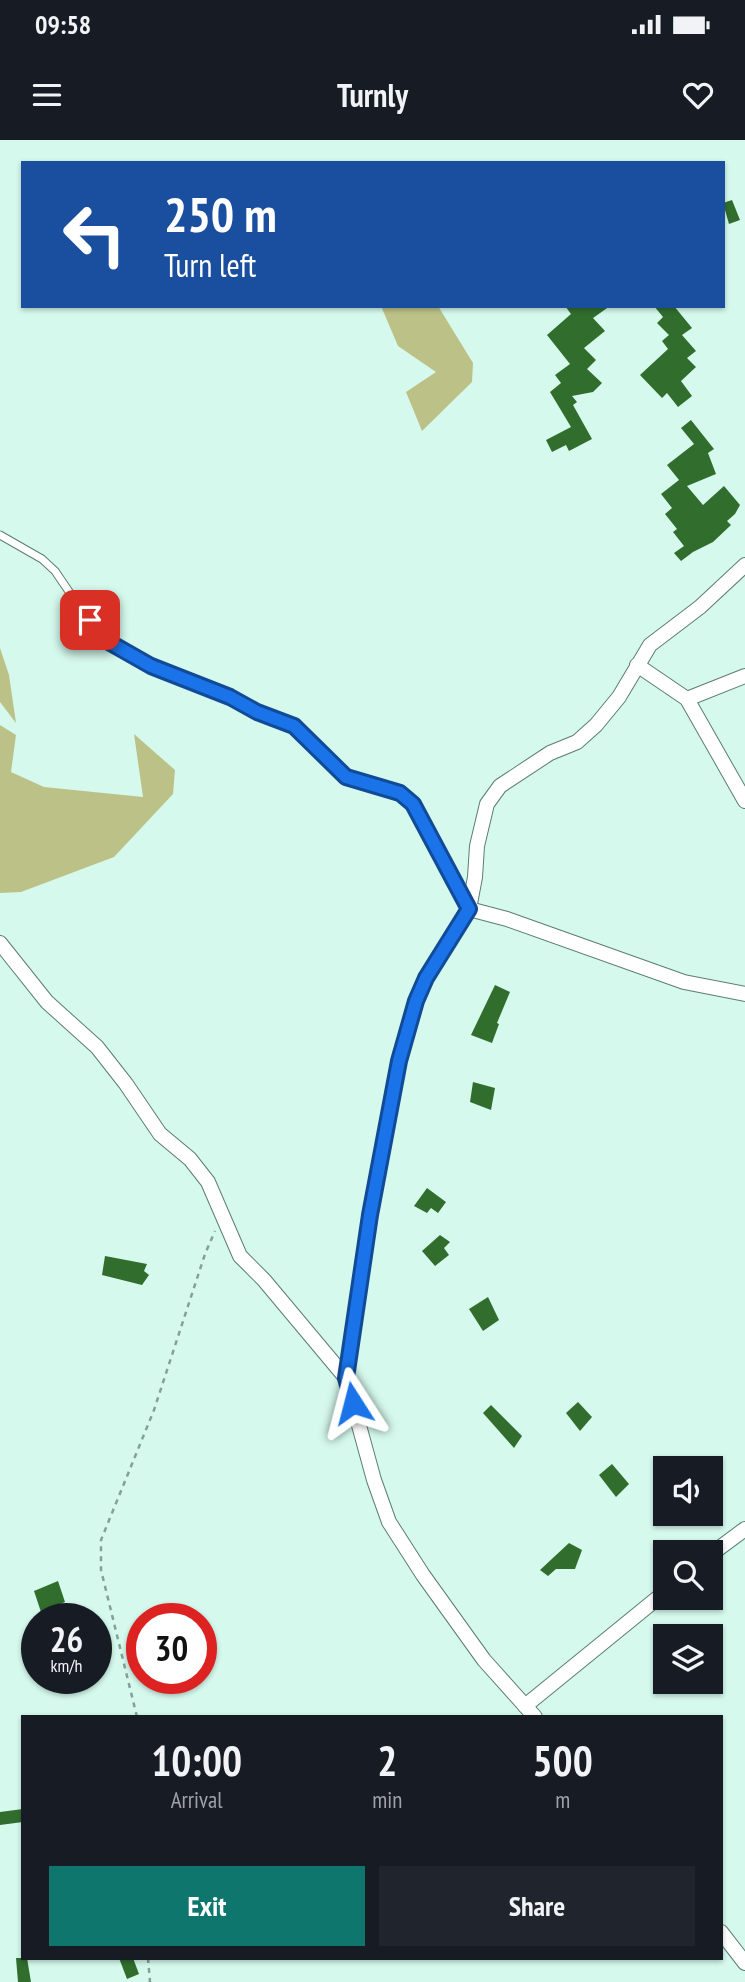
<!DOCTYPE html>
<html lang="en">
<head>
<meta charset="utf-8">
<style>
	:root { --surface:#171b24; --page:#20242c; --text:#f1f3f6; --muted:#9ea1a6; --accent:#0f766e }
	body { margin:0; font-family:"PT Sans Narrow",sans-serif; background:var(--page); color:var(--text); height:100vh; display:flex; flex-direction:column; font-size:26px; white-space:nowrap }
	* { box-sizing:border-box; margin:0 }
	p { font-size:23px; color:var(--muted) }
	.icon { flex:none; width:38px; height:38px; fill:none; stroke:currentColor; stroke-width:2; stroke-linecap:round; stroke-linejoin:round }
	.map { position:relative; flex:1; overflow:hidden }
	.drawer { position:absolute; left:21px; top:1575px; width:702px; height:245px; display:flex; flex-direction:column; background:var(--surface); border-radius:0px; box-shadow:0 2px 5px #0004 }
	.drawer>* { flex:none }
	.banner { position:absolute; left:21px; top:21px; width:704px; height:147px; border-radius:0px; box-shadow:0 2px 5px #0004; background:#1a4fa0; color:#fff; overflow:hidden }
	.buttons { position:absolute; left:653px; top:1316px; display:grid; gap:14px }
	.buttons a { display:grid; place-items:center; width:70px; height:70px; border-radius:0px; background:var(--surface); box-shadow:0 2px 5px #0004; font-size:35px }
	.speed { position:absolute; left:21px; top:1463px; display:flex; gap:14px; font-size:35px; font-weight:700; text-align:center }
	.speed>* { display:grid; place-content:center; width:91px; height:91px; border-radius:50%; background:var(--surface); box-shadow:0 2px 5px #0004; line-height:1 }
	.speed small { font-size:18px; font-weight:400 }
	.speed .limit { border:10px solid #d22; background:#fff; color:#111 }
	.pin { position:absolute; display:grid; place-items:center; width:60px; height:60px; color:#fff; margin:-30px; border-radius:14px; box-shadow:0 4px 10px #0006 }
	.me { position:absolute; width:77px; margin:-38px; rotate:351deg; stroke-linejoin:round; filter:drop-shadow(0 0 5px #0008) }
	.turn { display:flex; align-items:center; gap:24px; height:147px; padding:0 28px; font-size:32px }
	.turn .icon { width:91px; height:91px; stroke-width:2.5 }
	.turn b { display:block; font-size:49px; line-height:60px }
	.eta { display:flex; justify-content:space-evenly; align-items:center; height:119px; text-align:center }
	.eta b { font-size:42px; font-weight:700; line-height:49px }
	.primary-button { display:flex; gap:14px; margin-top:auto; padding:14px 28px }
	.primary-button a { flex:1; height:80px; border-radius:0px; background:var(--accent); color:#fff; font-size:28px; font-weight:700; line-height:80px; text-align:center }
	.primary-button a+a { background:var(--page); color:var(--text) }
	.status { display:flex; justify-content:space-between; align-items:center; height:49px; padding:0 35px; background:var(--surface); direction:ltr }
	.status svg { height:19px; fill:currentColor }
	header { display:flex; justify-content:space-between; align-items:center; height:91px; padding:0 28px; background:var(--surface); font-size:32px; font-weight:700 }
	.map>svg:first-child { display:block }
	.green { fill:#bcc287 }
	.building { fill:#316e2e }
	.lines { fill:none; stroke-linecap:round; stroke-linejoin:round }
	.lane-casing { stroke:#5c7d72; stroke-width:9 }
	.street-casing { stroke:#5c7d72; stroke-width:16 }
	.path { stroke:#85a098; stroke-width:2.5; stroke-dasharray:5 5; stroke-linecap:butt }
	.lane { stroke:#fff; stroke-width:7 }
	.street { stroke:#fff; stroke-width:14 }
	.route-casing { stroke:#114b97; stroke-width:18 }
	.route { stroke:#1a73e8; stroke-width:12 }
</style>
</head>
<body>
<div class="status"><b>09:58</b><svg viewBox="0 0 49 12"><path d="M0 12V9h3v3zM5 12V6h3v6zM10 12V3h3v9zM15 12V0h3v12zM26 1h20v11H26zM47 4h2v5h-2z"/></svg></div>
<header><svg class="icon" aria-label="menu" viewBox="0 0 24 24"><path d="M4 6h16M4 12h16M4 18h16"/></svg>Turnly<svg class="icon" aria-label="heart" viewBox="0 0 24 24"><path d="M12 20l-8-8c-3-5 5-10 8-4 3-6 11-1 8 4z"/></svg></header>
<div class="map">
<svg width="745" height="1842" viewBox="0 0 745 1842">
	<rect width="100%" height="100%" fill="#d5f9ed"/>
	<g class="green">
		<path d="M381,166H438L473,223L472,242L422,291L406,252L436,232L398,206Z"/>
		<path d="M0,508L9,535L16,583L0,562Z"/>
		<path d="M0,585L16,595L11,632L44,647L143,657L134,594L175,630L173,654L114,717L21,752L0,753Z"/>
	</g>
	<g class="building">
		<path d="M732,60L740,80L729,84L723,63Z"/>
		<path d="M565,166H610L593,178L605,191L584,208L596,220L587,229L602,243L593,252L572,256L577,262L573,265L592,299L569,311L566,305L552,312L546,300L571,287L550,252L561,243L555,235L570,224L547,195L571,174Z"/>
		<path d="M654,166H674L692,188L682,195L696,211L687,218L696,227L681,241L692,256L678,267L667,253L662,258L640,235L668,209L662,201L669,195L657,183L663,177Z"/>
		<path d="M691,280L714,309L708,313L716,334L687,346L703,365L724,346L740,365L735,374L727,381L731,385L713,402L693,412L681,421L674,413L684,406L673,392L677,389L665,374L672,368L661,354L679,340L667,325L694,304L681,288Z"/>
		<path d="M495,845L510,852L497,883L499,884L492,903L471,895Z"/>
		<path d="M473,942L495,948L491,970L470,962Z"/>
		<path d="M427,1048L446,1062L438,1073L431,1068L427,1073L414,1066Z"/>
		<path d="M440,1095L450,1102L444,1108L449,1115L435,1126L422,1111Z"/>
		<path d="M105,1116L147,1124L144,1131L149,1135L142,1145L102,1135Z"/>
		<path d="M488,1157L499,1180L483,1191L469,1169Z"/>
		<path d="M578,1262L592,1277L580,1291L566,1273Z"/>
		<path d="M491,1265L522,1296L514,1308L483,1273Z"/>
		<path d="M612,1324L629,1344L616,1357L599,1335Z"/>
		<path d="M569,1403L582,1410L575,1429H556L548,1436L540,1430Z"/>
		<path d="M58,1441L65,1462L41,1472L34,1451Z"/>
		<path d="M23,1669V1682L0,1685V1672Z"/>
		<path d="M16,1818H27L31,1842H18Z"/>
		<path d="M119,1818H133L139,1834L127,1839Z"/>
	</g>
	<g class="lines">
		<g class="lane-casing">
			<path id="lane" d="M0,395L42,419L55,431L74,459L107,501L151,526L230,557L257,572L294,586L346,637L400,653L413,664L468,767"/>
		</g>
		<g class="street-casing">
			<g id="street">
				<path d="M637,525L687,559L745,661"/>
				<path d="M687,559L745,536"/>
				<path d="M469,769L507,779L684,842L745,854"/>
				<path d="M0,803L47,862L97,907L126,944L160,994L190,1019L208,1042L240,1116L264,1140L346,1238"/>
				<path d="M710,1415L745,1389"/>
				<path d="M525,1566L665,1452"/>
				<path d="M535,1577L484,1520L423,1435L389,1382L374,1340L346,1238L370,1075L399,921L416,861L426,838L469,769L475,737L477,706L487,664L500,646L550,613L577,602L596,585L619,557L650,505L700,467L745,425"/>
				<path d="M721,1792L745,1823"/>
			</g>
		</g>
		<g class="path">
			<path d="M137,1577L101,1430V1400L154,1270L205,1114L215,1091"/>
			<path d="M148,1818L150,1842"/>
		</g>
		<use href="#lane" class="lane"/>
		<use href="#street" class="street"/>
	</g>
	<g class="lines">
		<g class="route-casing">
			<path id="route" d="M90,480L107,501L151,526L230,557L257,572L294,586L346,637L400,653L413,664L469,769L426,838L416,861L399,921L370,1075L346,1238L353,1263"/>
		</g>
		<use href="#route" class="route"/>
	</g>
</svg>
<div class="buttons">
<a><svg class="icon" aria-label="sound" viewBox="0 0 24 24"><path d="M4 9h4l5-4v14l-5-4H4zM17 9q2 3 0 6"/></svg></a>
<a><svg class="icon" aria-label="search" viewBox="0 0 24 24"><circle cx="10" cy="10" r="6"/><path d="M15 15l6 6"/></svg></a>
<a><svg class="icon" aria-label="layers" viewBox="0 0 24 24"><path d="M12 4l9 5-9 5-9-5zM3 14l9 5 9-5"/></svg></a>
</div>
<div class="speed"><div>26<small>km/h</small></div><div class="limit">30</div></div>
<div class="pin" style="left:90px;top:480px;background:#d93025"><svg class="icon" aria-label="arrive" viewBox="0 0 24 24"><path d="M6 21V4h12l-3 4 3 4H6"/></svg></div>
<svg class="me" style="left:353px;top:1263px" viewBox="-20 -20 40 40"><path d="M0-17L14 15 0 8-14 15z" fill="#1a73e8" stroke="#fff" stroke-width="4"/></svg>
<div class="banner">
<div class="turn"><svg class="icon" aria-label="left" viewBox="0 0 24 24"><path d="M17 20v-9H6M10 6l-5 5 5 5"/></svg><div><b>250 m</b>Turn left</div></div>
</div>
<section class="drawer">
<div class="eta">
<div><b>10:00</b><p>Arrival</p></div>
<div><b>2</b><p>min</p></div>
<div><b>500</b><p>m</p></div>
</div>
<div class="primary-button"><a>Exit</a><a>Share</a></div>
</section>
</div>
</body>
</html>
